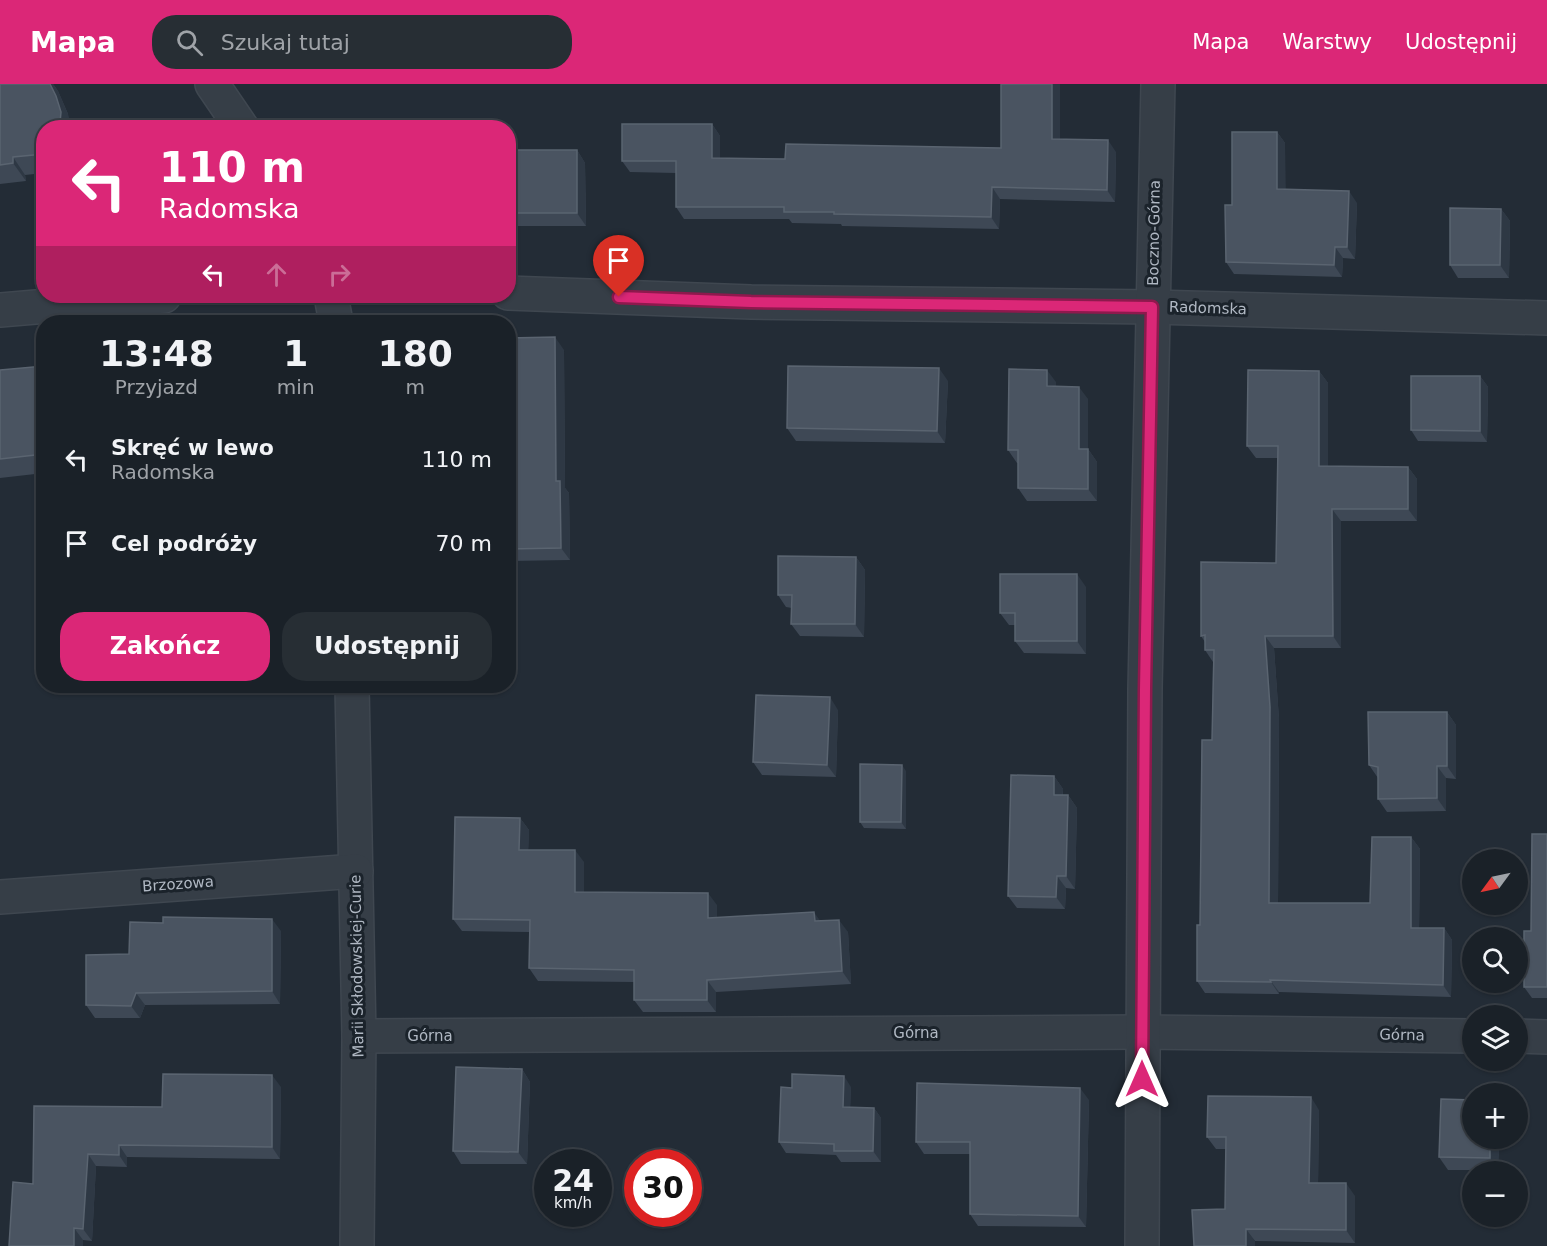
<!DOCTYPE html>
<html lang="pl">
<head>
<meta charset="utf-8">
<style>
	:root { --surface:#1a2128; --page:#272e34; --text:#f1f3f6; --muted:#9fa3a8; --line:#383e45; --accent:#db2777 }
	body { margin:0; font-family:"DejaVu Sans",sans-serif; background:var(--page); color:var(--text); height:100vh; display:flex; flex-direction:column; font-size:22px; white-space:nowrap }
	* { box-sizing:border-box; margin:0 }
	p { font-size:20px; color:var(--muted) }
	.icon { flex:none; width:33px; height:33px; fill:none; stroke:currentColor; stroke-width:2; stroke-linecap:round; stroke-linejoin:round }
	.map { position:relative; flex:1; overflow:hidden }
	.sheet { position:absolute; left:36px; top:231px; width:480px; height:378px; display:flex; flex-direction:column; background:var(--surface); border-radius:24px; box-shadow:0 2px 4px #0004,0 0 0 2px var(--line) }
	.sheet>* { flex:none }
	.banner { position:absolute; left:36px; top:36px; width:480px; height:183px; border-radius:24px; box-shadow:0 2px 4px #0004,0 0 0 2px var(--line); background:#db2777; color:#fff; overflow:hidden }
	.needle { width:39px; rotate:237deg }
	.tools { position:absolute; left:1462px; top:765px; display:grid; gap:12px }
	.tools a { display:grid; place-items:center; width:66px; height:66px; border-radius:50%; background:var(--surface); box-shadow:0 2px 4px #0004,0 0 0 2px var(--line); font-size:30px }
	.speed { position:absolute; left:534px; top:1065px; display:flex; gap:12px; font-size:30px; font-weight:700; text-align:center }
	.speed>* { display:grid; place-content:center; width:78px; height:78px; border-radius:50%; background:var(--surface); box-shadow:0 2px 4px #0004,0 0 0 2px var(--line); line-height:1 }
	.speed small { font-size:15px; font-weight:400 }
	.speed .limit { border:9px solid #d22; background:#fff; color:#111 }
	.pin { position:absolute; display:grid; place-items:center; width:51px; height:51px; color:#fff; margin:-62px -26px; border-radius:50% 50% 50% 0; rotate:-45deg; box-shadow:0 0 6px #0007 }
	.pin .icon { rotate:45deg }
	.me { position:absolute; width:66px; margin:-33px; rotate:0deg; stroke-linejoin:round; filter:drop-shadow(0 0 4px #0008) }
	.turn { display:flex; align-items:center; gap:21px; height:126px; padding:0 24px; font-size:27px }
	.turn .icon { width:78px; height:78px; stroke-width:2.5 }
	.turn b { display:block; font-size:42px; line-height:51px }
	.lanes { display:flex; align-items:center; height:57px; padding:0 24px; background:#0003; justify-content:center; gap:30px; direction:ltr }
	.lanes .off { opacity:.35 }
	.eta { display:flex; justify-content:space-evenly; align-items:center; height:102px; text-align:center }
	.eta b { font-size:36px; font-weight:600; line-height:42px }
	.primary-button { display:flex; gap:12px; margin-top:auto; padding:12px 24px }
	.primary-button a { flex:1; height:69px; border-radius:24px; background:var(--accent); color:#fff; font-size:24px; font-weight:600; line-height:69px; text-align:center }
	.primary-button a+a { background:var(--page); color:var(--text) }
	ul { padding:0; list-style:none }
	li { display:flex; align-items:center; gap:18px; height:84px; padding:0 24px }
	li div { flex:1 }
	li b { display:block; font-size:22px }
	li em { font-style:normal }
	header { display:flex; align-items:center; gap:36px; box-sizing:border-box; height:84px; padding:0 30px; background:var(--accent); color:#fff }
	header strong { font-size:28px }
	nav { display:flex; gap:33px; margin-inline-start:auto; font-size:21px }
	.search { width:420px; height:54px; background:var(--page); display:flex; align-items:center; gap:15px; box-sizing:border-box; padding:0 21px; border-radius:24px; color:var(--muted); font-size:22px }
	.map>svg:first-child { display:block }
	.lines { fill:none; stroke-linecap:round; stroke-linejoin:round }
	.minor-casing { stroke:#3f4750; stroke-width:36 }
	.minor { stroke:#363e47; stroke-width:33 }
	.wall { fill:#3e4855 }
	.shaded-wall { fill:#2e3844 }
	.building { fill:#4a5461; stroke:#5a6470; stroke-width:1.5 }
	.route-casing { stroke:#8e194d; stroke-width:15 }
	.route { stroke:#db2777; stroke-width:10 }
	.labels { text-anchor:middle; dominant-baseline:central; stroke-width:6; stroke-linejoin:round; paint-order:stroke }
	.street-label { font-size:15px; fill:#b0b8c3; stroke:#1b232b }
</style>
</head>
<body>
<header>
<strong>Mapa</strong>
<div class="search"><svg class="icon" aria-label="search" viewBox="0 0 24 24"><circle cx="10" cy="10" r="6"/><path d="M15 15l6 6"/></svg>Szukaj tutaj</div>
<nav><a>Mapa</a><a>Warstwy</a><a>Udostępnij</a></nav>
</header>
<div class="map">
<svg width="1547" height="1162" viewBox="0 0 1547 1162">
	<rect width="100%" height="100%" fill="#232c36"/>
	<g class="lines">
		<g class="minor-casing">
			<g id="minor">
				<path d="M212,0L242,44"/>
				<path d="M508,209L751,218L1152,223L1547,234"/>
				<path d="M331,212L336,238"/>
				<path d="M0,226L164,212"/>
				<path d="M352,602L359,952L357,1162"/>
				<path d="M0,813L356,787"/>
				<path d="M359,952L1142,948L1473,952"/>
				<path d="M1518,952L1547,953"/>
				<path d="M1142,1162L1145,605L1158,0"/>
			</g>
		</g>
		<use href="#minor" class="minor"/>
	</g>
	<g class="wall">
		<path d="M0,0H53L58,7L68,30L44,44V89L25,91L26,97L0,100Z"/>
		<path d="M1001,0H1060V55L1116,68L1115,118L1000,115L999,145L842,142L841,140L792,139L789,135H684L676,123V89L630,88L622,77L712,40L720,52V74L785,75L1001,64Z"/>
		<path d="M1277,48L1285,59V105L1357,119L1355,175L1343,174L1342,193L1234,190L1226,178L1232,121Z"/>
		<path d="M508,66H577L585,79L586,142H510L508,140Z"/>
		<path d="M1501,125L1510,137L1509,194H1458L1450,181Z"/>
		<path d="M508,254L564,266L565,404L569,409L570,476L508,477Z"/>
		<path d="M44,282V389L0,394V286Z"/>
		<path d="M1319,287L1328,299V382L1408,383L1417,395V437H1341V564H1274L1279,635L1278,819H1370L1411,753L1420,765L1419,844H1444L1452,856L1451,913L1279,908V910L1205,909L1197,897L1212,656L1213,578L1205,566V558L1201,552L1276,479L1278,374H1256L1247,362Z"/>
		<path d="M1480,292L1488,303L1487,358L1418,357L1411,346Z"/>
		<path d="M948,297L945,359L796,357L787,344Z"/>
		<path d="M1056,298V303L1088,315V365L1097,378V417H1027L1018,404V379H1017L1008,366Z"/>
		<path d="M856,473L865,486L864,553L800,552L791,540L792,524L786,523L778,511Z"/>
		<path d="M1086,503V570L1024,569L1015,557V541H1009L1000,529Z"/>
		<path d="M838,626L836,693L762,691L753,678Z"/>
		<path d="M1447,628L1456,641V695L1446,694V727L1387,728L1378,715V694L1369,681Z"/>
		<path d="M906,687V745L864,744L860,738Z"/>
		<path d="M1054,692L1063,705V711H1068L1077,724L1075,805L1066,804L1065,825L1017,824L1008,812Z"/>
		<path d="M520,734L529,746L528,766L584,778V808L717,821V833L820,837L848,848L851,900L716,908V928H643L634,916V898L538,897L529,884L530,848L462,847L453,835Z"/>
		<path d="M1547,750V914H1532L1524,903L1531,847Z"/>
		<path d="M281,847L280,920L145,921L140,934H95L86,921L129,870Z"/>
		<path d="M522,985L530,998L527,1080H461L453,1067Z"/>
		<path d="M281,1003L280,1075L127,1073V1083L96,1082L92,1157L83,1156V1162H9L33,1100L162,1023Z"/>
		<path d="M851,1003L850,1023L874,1024L881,1034V1078H841L836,1071L786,1069L779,1058Z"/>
		<path d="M1089,1016L1086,1143L978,1142L970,1130V1070H924L916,1058Z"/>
		<path d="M1319,1026L1318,1099L1355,1112V1159L1255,1157L1225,1125L1226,1065H1216L1207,1053Z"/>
		<path d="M1499,1054L1498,1086H1448L1439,1073Z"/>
	</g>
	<g class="shaded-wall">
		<path d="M50,0H53L58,7L68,30L72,44H59Z"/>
		<path d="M1052,0H1060V67L1052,55Z"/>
		<path d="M712,40L720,52V85L712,74Z"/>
		<path d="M1277,48L1285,59L1286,117L1277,105Z"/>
		<path d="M1108,56L1116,68L1115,118L1107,106Z"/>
		<path d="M577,66L585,79L586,142L577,129Z"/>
		<path d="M13,73L25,91L26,97L13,79Z"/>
		<path d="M992,103L1000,115L999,145L991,133Z"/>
		<path d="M1349,107L1357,119L1355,175L1347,163Z"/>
		<path d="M1501,125L1510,137L1509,194L1500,181Z"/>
		<path d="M1335,163L1343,174L1342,193L1334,181Z"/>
		<path d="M555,253L564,266L565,404L569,409L570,476L561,464L556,397Z"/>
		<path d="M939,284L948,297L945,359L937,347Z"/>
		<path d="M1047,286L1056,298V315L1047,302Z"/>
		<path d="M1319,287L1328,299V394L1319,382Z"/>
		<path d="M1480,292L1488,303L1487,358L1480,347Z"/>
		<path d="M1079,303L1088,315V365L1097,378V417L1088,405L1079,365Z"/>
		<path d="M1408,383L1417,395V437L1408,425Z"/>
		<path d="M1332,425L1341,437V564L1333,552Z"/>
		<path d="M856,473L865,486L864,553L855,540Z"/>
		<path d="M1077,490L1086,503V570L1077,557Z"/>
		<path d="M1265,552L1274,564L1279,635L1278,831L1269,819Z"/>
		<path d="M830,613L838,626L836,693L827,681Z"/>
		<path d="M1447,628L1456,641V695L1447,682Z"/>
		<path d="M902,681L906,687V745L901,738Z"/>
		<path d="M1437,682L1446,694V727L1437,714Z"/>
		<path d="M1054,692L1063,705L1062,723L1054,711Z"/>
		<path d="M1068,711L1077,724L1075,805L1066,792Z"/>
		<path d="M520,734L529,746L528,778L519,766Z"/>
		<path d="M1411,753L1420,765L1419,856L1411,844Z"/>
		<path d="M575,766L584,778V821L575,808Z"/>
		<path d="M1057,792L1066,804L1065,825L1056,813Z"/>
		<path d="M708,809L717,821V847L708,834Z"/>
		<path d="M814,828L823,841L815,837Z"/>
		<path d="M272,835L281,847L280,920L272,907Z"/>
		<path d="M839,836L848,848L851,900L842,887Z"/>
		<path d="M1444,844L1452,856L1451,913L1443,901Z"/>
		<path d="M707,896L716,908V928L707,916Z"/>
		<path d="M1270,896L1279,908V910L1271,898Z"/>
		<path d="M136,909L145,921L140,934L131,922Z"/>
		<path d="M522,985L530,998L527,1080L518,1068Z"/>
		<path d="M272,991L281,1003L280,1075L272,1063Z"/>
		<path d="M844,992L851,1003L850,1034L843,1023Z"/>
		<path d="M1080,1004L1089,1016L1086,1143L1078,1132Z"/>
		<path d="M1311,1013L1319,1026L1318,1111L1309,1099Z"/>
		<path d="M874,1024L881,1034V1078L873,1067Z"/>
		<path d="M1490,1054H1499L1498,1086L1490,1074Z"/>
		<path d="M119,1061L127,1073V1083L119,1071Z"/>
		<path d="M88,1070L96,1082L92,1157L83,1145Z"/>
		<path d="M1346,1099L1355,1112V1159L1346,1146Z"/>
		<path d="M74,1144L83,1156V1162H74Z"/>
		<path d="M1246,1145L1255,1157V1162H1246Z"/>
	</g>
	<g class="building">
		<path d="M0,0H50L56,12L61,28L60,39L59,44H44V70L13,73V79L0,81Z"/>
		<path d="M1001,0H1052V55L1108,56L1107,106L992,103L991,133L834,130V128H784V123H676V77H622V40H712V74L785,75L786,60L1001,64Z"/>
		<path d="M1232,48H1277V105L1349,107L1347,163H1335L1334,181L1226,178L1225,121H1232Z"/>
		<rect x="508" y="66" width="69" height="63"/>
		<path d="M1450,124L1501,125L1500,181H1450Z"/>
		<path d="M555,253L556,397H560L561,464L508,465V254Z"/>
		<path d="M44,282V370L0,375V286Z"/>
		<path d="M788,282L939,284L937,347L787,344Z"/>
		<path d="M1009,285L1047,286V302L1079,303V365H1088V405L1018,404V366H1008Z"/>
		<path d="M1248,286L1319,287V382L1408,383V425H1332L1333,552H1265L1270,623L1269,819H1370L1372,753H1411V844H1444L1443,901L1270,896L1271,898L1197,897V841H1200L1202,656H1212L1214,566H1205V551L1201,552V478L1276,479L1278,362H1247Z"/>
		<path d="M1411,292H1480V347L1411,346Z"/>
		<path d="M778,472L856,473L855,540H791L792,511H778Z"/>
		<path d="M1000,490H1077V557H1015V529H1000Z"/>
		<path d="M756,611L830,613L827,681L753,678Z"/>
		<path d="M1368,628H1447V682H1437V714L1378,715V683L1369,681Z"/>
		<path d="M860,680L902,681L901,738H860Z"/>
		<path d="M1011,691L1054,692V711H1068L1066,792H1057L1056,813L1008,812Z"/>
		<path d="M455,733L520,734L519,766H575V808L708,809V834L814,828L815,837L839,836L842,887L707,896V916H634V886L529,884L530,836L453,835Z"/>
		<path d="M1532,750H1547V903H1524V847H1531Z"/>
		<path d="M163,833L272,835V907L136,909L131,922L86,921V871L129,870L130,838L163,839Z"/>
		<path d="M456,983L522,985L518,1068L453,1067Z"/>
		<path d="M163,990L272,991V1063L119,1061V1071L88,1070L83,1145L74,1144V1162H9L13,1098L33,1100L34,1022L162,1023Z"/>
		<path d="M792,990L844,992L843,1023L874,1024L873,1067H834V1060L779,1058L781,1003L792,1004Z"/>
		<path d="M917,999L1080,1004L1078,1132L970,1130V1058H916Z"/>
		<path d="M1208,1012L1311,1013L1309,1099H1346V1146L1246,1145V1162H1194L1192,1126L1225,1125L1226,1053H1207Z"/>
		<path d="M1441,1015L1473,1016V1054H1490V1074L1439,1073Z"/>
	</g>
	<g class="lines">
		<g class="route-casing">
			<path id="route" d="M619,213L751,218L1152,223L1145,605L1142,995"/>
		</g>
		<use href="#route" class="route"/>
	</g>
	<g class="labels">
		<g class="street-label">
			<text transform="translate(1154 149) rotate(-89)">Boczno-Górna</text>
			<text transform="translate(1208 224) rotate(2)">Radomska</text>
			<text transform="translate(178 800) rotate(-4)">Brzozowa</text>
			<text transform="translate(357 882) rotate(-91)">Marii Skłodowskiej-Curie</text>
			<text x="916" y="949">Górna</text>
			<text transform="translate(1402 951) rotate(1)">Górna</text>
			<text x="430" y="952">Górna</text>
		</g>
	</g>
</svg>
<div class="tools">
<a><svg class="needle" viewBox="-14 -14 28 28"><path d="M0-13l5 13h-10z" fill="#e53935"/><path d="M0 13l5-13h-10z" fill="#9fa3a8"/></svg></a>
<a><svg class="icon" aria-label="search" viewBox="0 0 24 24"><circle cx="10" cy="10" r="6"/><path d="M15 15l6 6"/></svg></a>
<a><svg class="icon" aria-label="layers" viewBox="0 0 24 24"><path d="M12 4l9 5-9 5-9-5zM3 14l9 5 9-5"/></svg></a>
<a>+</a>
<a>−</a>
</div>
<div class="speed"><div>24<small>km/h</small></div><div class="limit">30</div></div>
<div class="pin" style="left:619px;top:213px;background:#d93025"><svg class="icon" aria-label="arrive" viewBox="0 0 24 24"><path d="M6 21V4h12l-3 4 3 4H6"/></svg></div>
<svg class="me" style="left:1142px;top:995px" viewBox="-20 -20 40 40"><path d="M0-17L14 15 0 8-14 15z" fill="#db2777" stroke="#fff" stroke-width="4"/></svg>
<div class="banner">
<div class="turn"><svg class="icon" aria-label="left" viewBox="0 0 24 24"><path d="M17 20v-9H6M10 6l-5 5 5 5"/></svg><div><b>110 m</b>Radomska</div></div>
<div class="lanes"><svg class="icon" aria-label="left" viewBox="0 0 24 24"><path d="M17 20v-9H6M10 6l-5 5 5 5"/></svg><svg class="icon off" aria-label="ahead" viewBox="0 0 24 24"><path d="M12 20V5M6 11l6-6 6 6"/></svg><svg class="icon off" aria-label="right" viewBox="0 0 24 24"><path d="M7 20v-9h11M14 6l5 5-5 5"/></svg></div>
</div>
<section class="sheet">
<div class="eta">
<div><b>13:48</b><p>Przyjazd</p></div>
<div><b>1</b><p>min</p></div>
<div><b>180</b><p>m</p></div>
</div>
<ul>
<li><svg class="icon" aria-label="left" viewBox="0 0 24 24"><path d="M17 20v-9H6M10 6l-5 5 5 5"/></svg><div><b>Skręć w lewo</b><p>Radomska</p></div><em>110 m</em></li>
<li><svg class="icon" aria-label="arrive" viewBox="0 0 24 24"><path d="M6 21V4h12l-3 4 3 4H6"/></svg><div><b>Cel podróży</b></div><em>70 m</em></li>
</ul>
<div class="primary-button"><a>Zakończ</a><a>Udostępnij</a></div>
</section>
</div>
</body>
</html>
